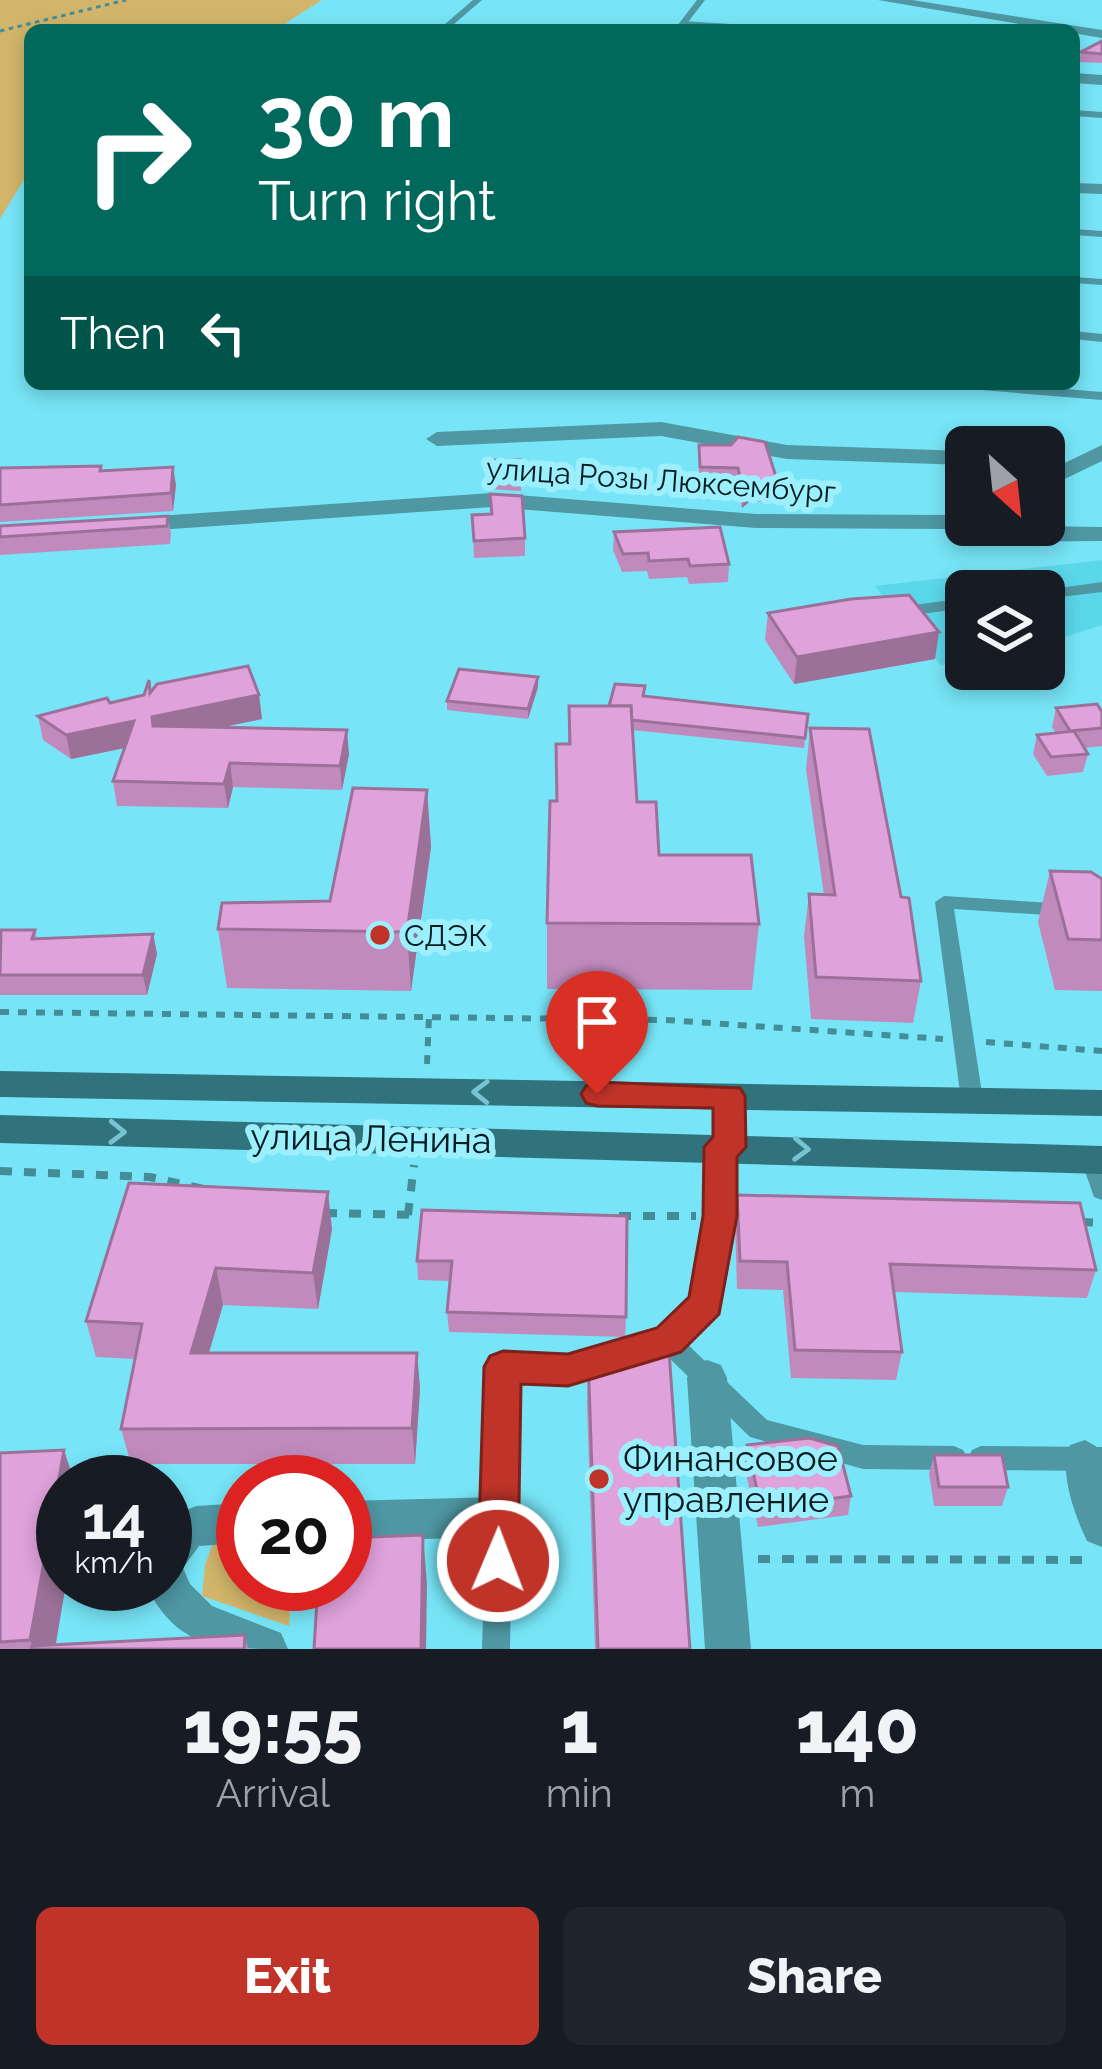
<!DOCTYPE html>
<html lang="en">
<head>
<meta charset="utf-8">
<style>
	:root { --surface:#171b24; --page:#20242c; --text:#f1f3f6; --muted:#9ea1a6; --accent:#c03328 }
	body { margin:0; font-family:Raleway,sans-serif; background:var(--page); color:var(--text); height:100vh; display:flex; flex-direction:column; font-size:45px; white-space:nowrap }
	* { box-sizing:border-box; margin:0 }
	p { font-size:39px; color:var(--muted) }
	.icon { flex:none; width:66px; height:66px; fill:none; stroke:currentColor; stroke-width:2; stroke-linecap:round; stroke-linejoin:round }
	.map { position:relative; height:1649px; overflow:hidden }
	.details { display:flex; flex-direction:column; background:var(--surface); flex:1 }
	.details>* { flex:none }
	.guide { position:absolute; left:24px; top:24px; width:1056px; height:366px; border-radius:18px; box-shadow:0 6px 18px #0003; background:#00695c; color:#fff; overflow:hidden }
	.needle { width:78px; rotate:153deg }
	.fabs { position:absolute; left:945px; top:426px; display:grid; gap:24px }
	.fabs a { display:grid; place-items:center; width:120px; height:120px; border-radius:18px; background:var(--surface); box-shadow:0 6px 18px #0003; font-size:60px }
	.speed { position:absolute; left:36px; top:1455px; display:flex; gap:24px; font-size:60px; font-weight:700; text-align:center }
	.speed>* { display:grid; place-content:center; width:156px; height:156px; border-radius:50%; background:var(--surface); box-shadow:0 6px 18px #0003; line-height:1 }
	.speed small { font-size:30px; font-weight:400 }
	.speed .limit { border:18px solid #d22; background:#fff; color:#111 }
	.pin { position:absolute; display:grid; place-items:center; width:102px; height:102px; color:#fff; margin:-123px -51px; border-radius:50% 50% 50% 0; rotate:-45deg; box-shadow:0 0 12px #0007 }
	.pin .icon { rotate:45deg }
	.me { position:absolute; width:132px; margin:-66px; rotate:1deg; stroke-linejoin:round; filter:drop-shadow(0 0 9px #0008) }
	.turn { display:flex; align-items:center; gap:42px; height:252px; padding:0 36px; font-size:54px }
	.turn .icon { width:156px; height:156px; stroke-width:2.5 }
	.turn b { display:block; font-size:84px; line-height:102px }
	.then { display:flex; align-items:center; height:114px; padding:0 36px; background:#0003; gap:24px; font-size:45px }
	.eta { display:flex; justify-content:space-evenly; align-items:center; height:204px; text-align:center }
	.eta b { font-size:72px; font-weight:800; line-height:84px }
	.primary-button { display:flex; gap:24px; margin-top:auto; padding:24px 36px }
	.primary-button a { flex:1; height:138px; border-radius:18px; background:var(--accent); color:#fff; font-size:48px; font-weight:800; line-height:138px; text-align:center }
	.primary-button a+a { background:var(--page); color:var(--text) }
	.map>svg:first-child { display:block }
	.built { fill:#5bd7ea }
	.green { fill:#d2b56b }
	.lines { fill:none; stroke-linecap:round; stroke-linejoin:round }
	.path-far2 { stroke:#448d98; stroke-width:3; stroke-dasharray:4.5 4.5; stroke-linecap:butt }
	.path-far1 { stroke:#448d98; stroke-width:6; stroke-dasharray:9 9; stroke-linecap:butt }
	.path { stroke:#448d98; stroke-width:8; stroke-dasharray:12 12; stroke-linecap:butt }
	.service { fill:#4e97a3; fill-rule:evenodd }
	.minor { fill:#4e97a3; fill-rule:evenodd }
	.secondary { fill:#31737d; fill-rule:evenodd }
	.wall { fill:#c08bbc }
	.shaded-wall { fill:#9c7199 }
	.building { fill:#dfa2db; stroke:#9c7199; stroke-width:3 }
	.oneway { stroke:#77c4d0 }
	.route { fill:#c03328; stroke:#7d211a; stroke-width:3 }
	.poi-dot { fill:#c03328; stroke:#9ceffd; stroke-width:4.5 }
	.labels { text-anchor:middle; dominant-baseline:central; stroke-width:12; stroke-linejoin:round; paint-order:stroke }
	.street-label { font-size:30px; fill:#041c20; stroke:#9ceffd }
	.poi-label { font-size:30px; fill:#041c20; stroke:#9ceffd; text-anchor:start }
	.near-street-label { font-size:36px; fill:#041c20; stroke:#9ceffd }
	.near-poi-label { font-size:36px; fill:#041c20; stroke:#9ceffd; text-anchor:start }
</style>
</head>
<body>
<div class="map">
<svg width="1102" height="1649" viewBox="0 0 1102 1649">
	<rect width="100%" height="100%" fill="#77e5f7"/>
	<path class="built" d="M1102,560V625L1044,644V591H966V662L941,665L875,586Z"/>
	<g class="green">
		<path d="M0,0H322L275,30H30V170L0,219Z"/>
		<path d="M243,1534V1584H292L289,1626L202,1596L205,1565L214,1540Z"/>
	</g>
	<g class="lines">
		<path class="path-far2" d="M0,31L126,0"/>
		<g class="path-far1">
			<path d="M0,1012L666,1020L943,1039"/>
			<path d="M986,1042L1102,1051"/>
			<path d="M427,1064L429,1017"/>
		</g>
		<g class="path">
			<path d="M0,1171L150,1177L204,1189"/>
			<path d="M325,1213L426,1215"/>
			<path d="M408,1215L414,1165"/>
			<path d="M619,1216H696"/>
			<path d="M1081,1222L1102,1223"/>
			<path d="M758,1559L1092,1560"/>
		</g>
		<g class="service">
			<path d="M473,0H482L447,30H438Z"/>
			<path d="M697,0H705L682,30H674Z"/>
			<path d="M1074,110L1102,112V118L1074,116Z"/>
			<path d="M1074,229L1102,231V237L1074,235Z"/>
			<path d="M1074,277L1102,279V285L1074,283Z"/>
			<path d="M1074,331L1102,334V342L1074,339Z"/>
			<path d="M950,384H1003L1102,392V400L956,388Z"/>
			<path d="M1102,582V592L1044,599V591H1038Z"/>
			<path d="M966,598V608L899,617L891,612L899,607Z"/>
			<path d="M944,896L1083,905L1102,916V933L1078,917L954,909L983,1100L980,1106L972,1108L964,1106L961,1100L935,902Z"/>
			<path d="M721,1139L729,1141L732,1147L731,1216L718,1304L684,1341L767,1420L863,1445L954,1446L963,1450L967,1458L963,1466L954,1470L863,1469L750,1437L664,1353L568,1381L515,1378L510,1649H482L491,1367L494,1360L503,1356L568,1359L660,1333L695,1300L709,1216L710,1147L713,1141Z"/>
			<path d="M1092,1151L1100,1154L1102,1158V1200L1094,1197L1081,1160L1084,1154Z"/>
			<path d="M981,1446L1102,1447V1471L981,1470L972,1466L968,1458L972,1450Z"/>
		</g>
		<g class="minor">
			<path d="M878,0H912L1102,30V38Z"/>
			<path d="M682,21L765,26L772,30L677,28Z"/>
			<path d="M1074,73L1102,75V85L1074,83Z"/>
			<path d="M1074,183L1102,184V194L1074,193Z"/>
			<path d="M661,422L787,445L966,451V465L787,459L661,436L437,446L426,439L437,432Z"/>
			<path d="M1102,445V461L1044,489V473Z"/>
			<path d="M492,493L756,514L948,515L966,520V525L1102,527V541L984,542L945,529L756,528L492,507L128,532L116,525L128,518Z"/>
			<path d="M707,1360L721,1365L727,1378L751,1649H705L687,1378L693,1365Z"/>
			<path d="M1085,1440L1102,1450V1547L1087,1541C1075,1516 1058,1471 1070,1445Z"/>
			<path d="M499,1497L514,1503L521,1517L514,1531L499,1537L345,1541V1501Z"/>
			<path d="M243,1503V1543L199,1546L183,1568L190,1584L212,1606L281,1633L288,1649C215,1649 178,1649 145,1584H165V1519L196,1506Z"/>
		</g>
		<g class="secondary">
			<path d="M0,1071L1102,1090V1116L0,1097Z"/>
			<path d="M0,1115L1102,1146V1174L0,1143Z"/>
		</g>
	</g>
	<g class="wall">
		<path d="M1102,41V63L1079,62L1081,52Z"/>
		<path d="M699,445L778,483L777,501L749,502L742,508L737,485H699Z"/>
		<path d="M486,460H520L521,491L488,489Z"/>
		<path d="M101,466L102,471L176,485L173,511L0,522V468Z"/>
		<path d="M490,494L525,538V556L474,558L472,515L491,514Z"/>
		<path d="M168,516L171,534L170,544L0,555V526Z"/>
		<path d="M614,532L729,564L728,582L689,584L687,577L649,579L647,571L622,572L613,550Z"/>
		<path d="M768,613L935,659L794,684L765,640Z"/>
		<path d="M538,687L528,719L447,710V701Z"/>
		<path d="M151,692L259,695L262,719L222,727L349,754L342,790L233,787L228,808L117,806L113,781L125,748L71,759L43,740L38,716L110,703Z"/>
		<path d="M644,696L808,714L804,748L632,730L637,802L659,855L759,924L752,990L547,989V923L556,801V744H568L569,706H609Z"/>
		<path d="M1056,708L1102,712V746L1084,748L1088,754L1083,772L1047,776L1033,754L1037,735L1056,733L1052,727Z"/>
		<path d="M810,728L901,897L921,981L913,1023L811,1019L804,936L809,894L824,895L806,769Z"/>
		<path d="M427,790L431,847L411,991L227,988L218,929L330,901Z"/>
		<path d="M1050,871L1102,879V991L1055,990L1038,922Z"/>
		<path d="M35,930L37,939L153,934L157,954L147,995H0V934Z"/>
		<path d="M129,1183L332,1229L318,1309L223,1305L209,1353H417L420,1389L415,1464H131L121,1429L135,1359L96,1357L86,1321Z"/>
		<path d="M737,1195L1096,1270L1087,1298L894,1292L902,1352L896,1380L791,1378L783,1290L737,1289L735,1223Z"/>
		<path d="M422,1210L626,1317L625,1337L449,1332L447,1312L450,1281L418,1280L417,1261Z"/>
		<path d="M588,1353L690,1649H595L587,1404Z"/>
		<path d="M747,1445L851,1496L848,1515L758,1527L744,1465Z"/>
		<path d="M64,1450L74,1482H63L56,1645L245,1635L248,1649H0V1453Z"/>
		<path d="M934,1455L1008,1487L1002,1506H934L929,1474Z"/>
	</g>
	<g class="shaded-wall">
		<path d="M173,467L176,485L173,511L171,493Z"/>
		<path d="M750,484L749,502L742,508L743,491Z"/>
		<path d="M939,632L935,659L794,684L797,657Z"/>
		<path d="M538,677V687L528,719V709Z"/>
		<path d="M259,695L262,719L156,741L153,726V704Z"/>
		<path d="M134,721L139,745L71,759L66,735Z"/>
		<path d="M347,730L349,754L342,790L340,766Z"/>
		<path d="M230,763L233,787L228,808L224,784Z"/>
		<path d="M427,790L431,847L411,991L407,932Z"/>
		<path d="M153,934L157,954L147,995L143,975Z"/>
		<path d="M328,1192L332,1229L318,1309L313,1273Z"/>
		<path d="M216,1268L223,1305L198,1389L191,1353Z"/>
		<path d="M417,1353L420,1389L415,1464L412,1428Z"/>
		<path d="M64,1450L74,1482H63V1584H66L55,1649H34L30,1640Z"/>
		<path d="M423,1535L427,1584L426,1649H421Z"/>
	</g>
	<g class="building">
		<path d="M1102,41V54L1081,52Z"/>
		<path d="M738,437L765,442L778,483L750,484L743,491L738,468L700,467L699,445H731Z"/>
		<path d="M486,460H520L521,473L488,472Z"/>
		<path d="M101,466L100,471L173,467L171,493L0,505V468Z"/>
		<path d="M490,494L522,496L525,538L474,541L472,515L492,514Z"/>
		<path d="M168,516L167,526L0,537V526Z"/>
		<path d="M720,527L729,564L690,566L688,559L649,561L648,553L623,554L614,532Z"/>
		<path d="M909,595L939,632L797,657L768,613L851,599Z"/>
		<path d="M248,666L259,695L152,717L153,726L347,730L340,766L230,763L224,784L113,781L134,721L66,735L38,716L107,698L110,703L144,695L149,680L150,693L157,684Z"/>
		<path d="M459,669L538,677L528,709L447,701Z"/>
		<path d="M615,684L645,686L643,696L808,714L805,738L631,720V706H609Z"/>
		<path d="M1097,704L1102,712V728L1070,731L1056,708Z"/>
		<path d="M569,706H631L637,802H656L659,855H751L759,924L547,923L550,801H557L556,744H570Z"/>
		<path d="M810,728L869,729L901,897L909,898L921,981L816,977L809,894L835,895Z"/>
		<path d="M1074,731L1088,754L1051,757L1037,735Z"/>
		<path d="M353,788L427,790L407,932L218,929L222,903L330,901Z"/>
		<path d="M1050,871L1091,872L1102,879V940L1068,939Z"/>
		<path d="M1,930H35L32,939L153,934L143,975H0Z"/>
		<path d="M129,1183L328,1192L313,1273L216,1268L191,1353H417L412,1428L121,1429L142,1324L86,1321Z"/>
		<path d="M737,1195L1080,1203L1096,1270L890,1264L902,1352L795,1350L787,1262L740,1261Z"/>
		<path d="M422,1210L627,1216L626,1317L447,1312L452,1261H417Z"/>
		<path d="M669,1351L690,1649H598L588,1353Z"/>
		<path d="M809,1438L838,1446L851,1496L761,1508L747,1445Z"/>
		<path d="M64,1450L30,1640L0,1642V1453Z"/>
		<path d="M934,1455H1002L1008,1487H939Z"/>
		<path d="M423,1535L421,1649H314L318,1584H345V1538Z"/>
		<path d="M245,1635L244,1649H31L32,1646Z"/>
	</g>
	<defs><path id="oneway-chevron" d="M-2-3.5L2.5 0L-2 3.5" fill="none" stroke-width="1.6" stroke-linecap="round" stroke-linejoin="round" transform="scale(3)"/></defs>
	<g class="oneway">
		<use href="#oneway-chevron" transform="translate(481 1092) rotate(-179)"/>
		<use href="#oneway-chevron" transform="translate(117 1132) rotate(1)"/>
		<use href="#oneway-chevron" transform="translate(801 1149) rotate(2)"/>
	</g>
	<path class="route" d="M597,1082L740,1088L745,1096L746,1147L737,1157V1216L719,1314L681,1352L668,1356L568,1386L521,1384L518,1561L513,1575L498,1580L484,1575L478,1561L484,1367L490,1356L503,1351L568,1354L657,1328L689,1297L703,1216L704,1147L713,1137V1108L597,1106L586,1103L581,1094L586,1086Z"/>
	<g class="poi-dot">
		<circle cx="380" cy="935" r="12"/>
		<circle cx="599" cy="1479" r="12"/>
	</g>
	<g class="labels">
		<g class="street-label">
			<text transform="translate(661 480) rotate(4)">улица Розы Люксембург</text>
		</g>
		<g class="poi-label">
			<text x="404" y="935">СДЭК</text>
		</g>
		<g class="near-street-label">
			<text transform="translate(371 1138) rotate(1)">улица Ленина</text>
		</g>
		<g class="near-poi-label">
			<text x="623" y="1458">Финансовое<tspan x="623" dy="41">управление</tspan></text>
		</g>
	</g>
</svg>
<div class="fabs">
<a><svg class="needle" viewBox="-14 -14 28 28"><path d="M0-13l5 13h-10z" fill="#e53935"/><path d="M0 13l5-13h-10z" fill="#9ea1a6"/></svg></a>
<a><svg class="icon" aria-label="layers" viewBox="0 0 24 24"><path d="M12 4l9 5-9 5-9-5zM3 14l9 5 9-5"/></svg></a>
</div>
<div class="speed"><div>14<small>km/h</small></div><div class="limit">20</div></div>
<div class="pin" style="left:597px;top:1094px;background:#d93025"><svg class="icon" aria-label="arrive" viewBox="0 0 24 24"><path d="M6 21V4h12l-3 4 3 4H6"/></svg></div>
<svg class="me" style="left:498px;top:1561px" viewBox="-20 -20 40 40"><circle r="17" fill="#c03328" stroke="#fff" stroke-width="3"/><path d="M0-11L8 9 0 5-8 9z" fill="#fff"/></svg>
<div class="guide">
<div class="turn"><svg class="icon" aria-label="right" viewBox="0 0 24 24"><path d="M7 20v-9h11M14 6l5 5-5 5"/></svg><div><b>30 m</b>Turn right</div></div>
<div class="then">Then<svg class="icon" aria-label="left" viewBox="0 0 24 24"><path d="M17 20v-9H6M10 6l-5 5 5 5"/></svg></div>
</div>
</div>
<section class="details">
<div class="eta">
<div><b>19:55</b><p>Arrival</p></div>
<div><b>1</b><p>min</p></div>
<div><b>140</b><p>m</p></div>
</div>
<div class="primary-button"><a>Exit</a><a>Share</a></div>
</section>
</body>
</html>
